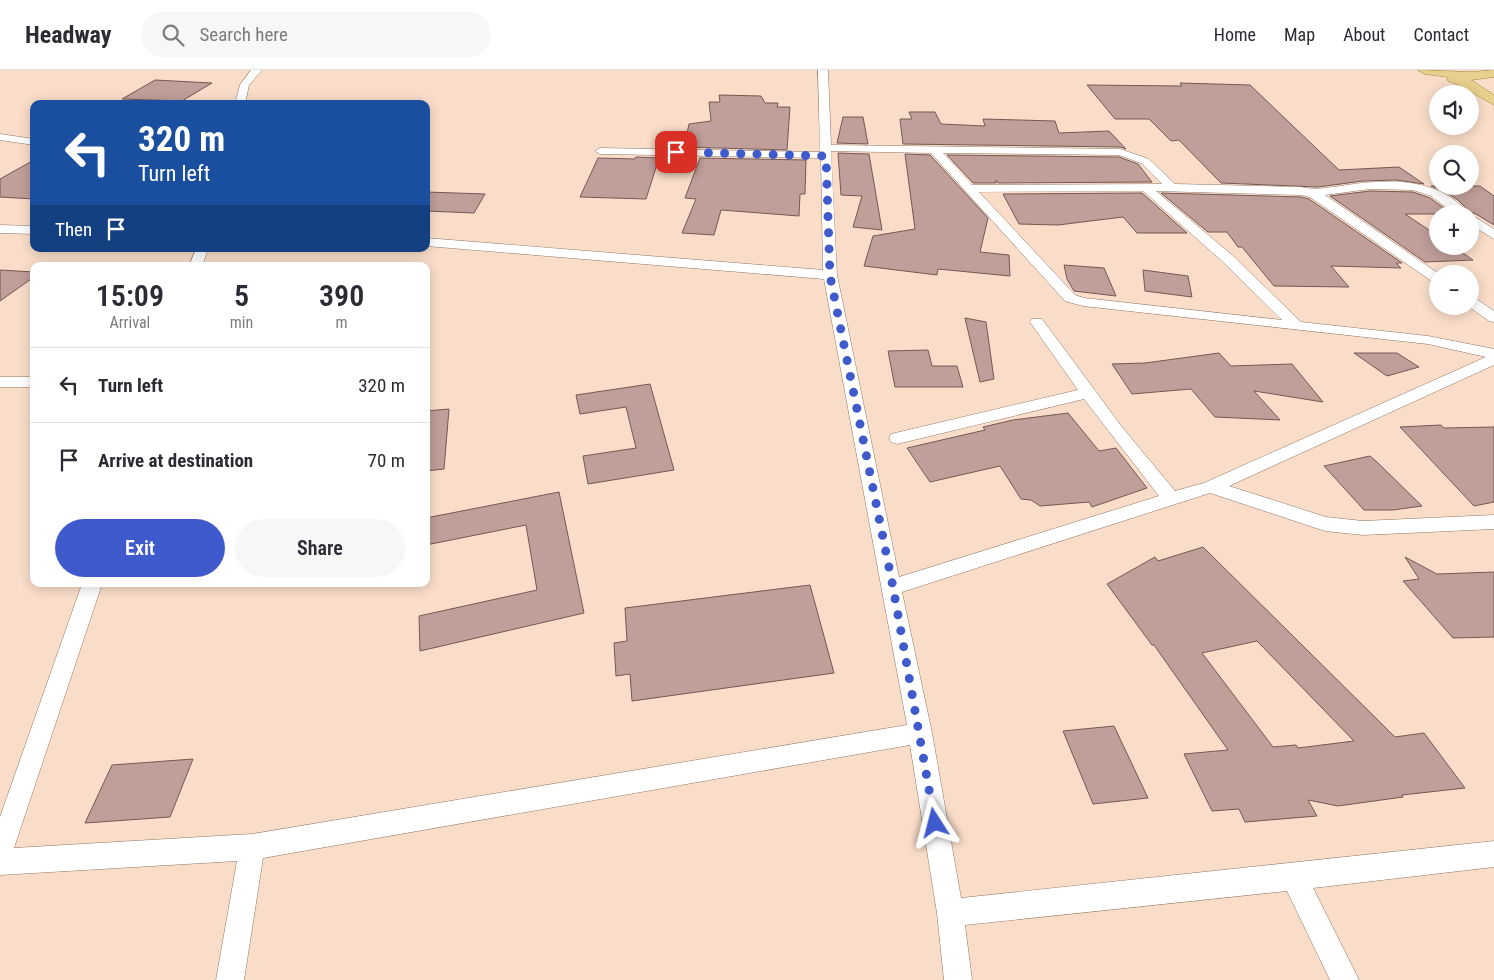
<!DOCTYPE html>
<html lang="en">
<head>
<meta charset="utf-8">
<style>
	:root { --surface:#fff; --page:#f7f7f7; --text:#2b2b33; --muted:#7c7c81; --line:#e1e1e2; --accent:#3f5acd }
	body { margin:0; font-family:"Roboto Condensed",sans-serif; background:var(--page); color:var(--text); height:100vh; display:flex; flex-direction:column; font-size:19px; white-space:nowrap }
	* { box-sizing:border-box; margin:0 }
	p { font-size:16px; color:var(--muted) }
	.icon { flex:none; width:28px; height:28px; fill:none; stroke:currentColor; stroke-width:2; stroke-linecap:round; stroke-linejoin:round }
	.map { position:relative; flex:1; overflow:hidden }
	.details { position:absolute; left:30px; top:192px; width:400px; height:325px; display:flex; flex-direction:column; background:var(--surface); border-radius:10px; box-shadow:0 2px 12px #0003 }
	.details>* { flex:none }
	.top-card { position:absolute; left:30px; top:30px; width:400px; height:152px; border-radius:10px; box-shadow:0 2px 12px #0003; background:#1a4fa0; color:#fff; overflow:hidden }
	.controls { position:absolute; left:1429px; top:15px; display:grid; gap:10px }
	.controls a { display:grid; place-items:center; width:50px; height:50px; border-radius:50%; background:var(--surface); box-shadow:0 2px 12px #0003; font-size:25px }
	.pin { position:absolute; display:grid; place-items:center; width:42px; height:42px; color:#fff; margin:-21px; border-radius:10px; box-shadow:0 2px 8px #0006 }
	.me { position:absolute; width:55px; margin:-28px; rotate:351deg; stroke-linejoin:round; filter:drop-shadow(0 0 4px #0008) }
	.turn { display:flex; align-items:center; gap:18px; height:105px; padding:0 25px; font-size:22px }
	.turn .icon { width:65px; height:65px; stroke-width:2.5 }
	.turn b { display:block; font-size:35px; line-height:42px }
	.then { display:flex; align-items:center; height:48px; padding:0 25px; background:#0003; gap:10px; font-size:19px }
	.eta { display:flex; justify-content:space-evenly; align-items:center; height:85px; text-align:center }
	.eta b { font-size:30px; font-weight:600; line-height:35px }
	.action { display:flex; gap:10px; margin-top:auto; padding:10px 25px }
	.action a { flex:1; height:58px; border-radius:30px; background:var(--accent); color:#fff; font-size:20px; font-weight:600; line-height:58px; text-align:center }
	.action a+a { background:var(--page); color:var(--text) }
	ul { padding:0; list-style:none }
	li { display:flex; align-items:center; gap:15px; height:75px; padding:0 25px; border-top:1px solid var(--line) }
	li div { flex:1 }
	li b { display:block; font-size:19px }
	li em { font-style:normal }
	header { display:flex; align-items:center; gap:30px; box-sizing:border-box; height:70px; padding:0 25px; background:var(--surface); border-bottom:1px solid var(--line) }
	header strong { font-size:24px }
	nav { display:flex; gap:28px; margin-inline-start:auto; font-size:18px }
	.search { width:350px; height:45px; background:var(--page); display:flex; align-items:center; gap:12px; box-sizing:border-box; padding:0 18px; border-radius:28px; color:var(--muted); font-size:19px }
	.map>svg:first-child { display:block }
	.building { fill:#c09e99; stroke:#765853; fill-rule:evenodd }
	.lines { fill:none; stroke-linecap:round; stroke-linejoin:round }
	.street-casing { stroke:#8f7663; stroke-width:1 }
	.primary-casing { stroke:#a5863c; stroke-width:1 }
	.street { fill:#fff; fill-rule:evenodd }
	.primary { fill:#e8cf8d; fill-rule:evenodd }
	.route { stroke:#3f5acd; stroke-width:9; stroke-dasharray:0 16.2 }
</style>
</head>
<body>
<header>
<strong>Headway</strong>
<div class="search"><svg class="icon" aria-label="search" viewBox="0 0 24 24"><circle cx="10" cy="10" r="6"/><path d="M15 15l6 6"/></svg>Search here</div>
<nav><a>Home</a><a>Map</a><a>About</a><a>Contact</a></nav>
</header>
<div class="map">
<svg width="1494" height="910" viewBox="0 0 1494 910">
	<rect width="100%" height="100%" fill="#f9ddc9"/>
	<g class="building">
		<path d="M155,10L212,13L182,31L122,29Z"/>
		<path d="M1180,13L1250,15L1339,100L1399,97L1424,114L1396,110L1363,111L1318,117L1221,113L1179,70L1171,71L1149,49H1115L1087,15L1182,16Z"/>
		<path d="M719,25L761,26L765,33H778L777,37H790L787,80L684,77L689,54L711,51L709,32H720Z"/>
		<path d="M909,42H935L941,54L985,56L983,49L1055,51L1059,63L1109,61L1126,79L1120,77L903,74L900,49H912Z"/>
		<path d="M843,47H863L868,74L837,73Z"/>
		<path d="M838,83L869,84L882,160L853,157L862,126L841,125Z"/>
		<path d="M905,84L930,85L988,148L980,182L1009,185L1010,206L938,199L937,205L864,196L873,166L915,159Z"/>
		<path d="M947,85L1119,87L1138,94L1152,112L998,113L996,110V113H973Z"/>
		<path d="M636,87L659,88L646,129L580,127L598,88L635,89Z"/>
		<path d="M700,88L806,90L805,124H800L799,146L721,140L714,165L682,163L696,129L685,128Z"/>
		<path d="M34,90V129L0,127V109Z"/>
		<path d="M1431,116H1480L1494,126V155L1476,144L1470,142L1458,130L1444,121Z"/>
		<path d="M1370,121L1413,122L1430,128L1452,144H1405L1438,166V176H1453L1473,190L1425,192L1330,126Z"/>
		<path d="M426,122L485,124L474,143L426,141Z"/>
		<path d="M1142,123L1187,163H1137L1123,147L1058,155L1019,154L1003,124Z"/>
		<path d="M1161,123L1301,127L1309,129L1402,193H1396L1401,198L1331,196L1349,217L1274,216L1242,177H1238L1227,162H1208Z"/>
		<path d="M1064,195L1104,198L1116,226L1074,221L1067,209Z"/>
		<path d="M0,200L34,202V207L0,231Z"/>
		<path d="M1143,200L1188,206L1192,227L1145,221Z"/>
		<path d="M965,248L986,252L994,309L980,312Z"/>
		<path d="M928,280L932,296H957L963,317H895L888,281Z"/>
		<path d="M1219,283L1231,296L1292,294L1323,332L1254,321L1280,350L1215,347L1191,319L1132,324L1112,294L1145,293Z"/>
		<path d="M1354,283H1397L1419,297L1387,306Z"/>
		<path d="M650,314L674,400L588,414L583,386L636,378L626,337L580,344L576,325Z"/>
		<path d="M449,339L444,399L426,401V341Z"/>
		<path d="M1068,343L1099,381L1116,378L1147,418L1092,437L1089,432L1040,436L1031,430L1021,429L1000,396L930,412L907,378L985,360L983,357L1013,350Z"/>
		<path d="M1441,355L1444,358L1494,357V432L1474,436L1400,357Z"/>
		<path d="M1370,386L1377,392L1422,436L1393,440H1364L1324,396Z"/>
		<path d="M559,422L584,543L420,581L419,546L537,520L526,455L426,475V448Z"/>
		<path d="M1203,477L1395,667L1424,663L1465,718L1402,725L1403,727L1338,736L1308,730L1317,746L1245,752L1239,739L1212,741L1184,684L1228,680L1154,575H1152L1107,514L1155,487L1158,491ZM1257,571L1354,671L1298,678L1296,675L1273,677L1202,583Z"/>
		<path d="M1405,487L1437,504L1494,502V567L1453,568L1403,511L1419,509Z"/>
		<path d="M810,515L834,603L632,631L630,604L616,606L614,573L627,571L625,538Z"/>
		<path d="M1114,656L1148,728L1093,734L1063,661Z"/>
		<path d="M193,689L170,747L85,753L112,695Z"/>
	</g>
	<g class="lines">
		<g class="street-casing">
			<g id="street">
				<path d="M251,0H262L249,15L245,34H235L240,15Z"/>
				<path d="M818,0H828L831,75L1120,79L1149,89L1175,114L1301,117C1317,121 1331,117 1347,115C1389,109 1439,107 1469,144H1455L1431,126L1413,120L1370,119L1325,125L1439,204H1438V213L1433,212L1310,127L1301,125L1156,121L1232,185L1301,252L1428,266L1494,279V295L1229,416L1326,447L1363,451L1494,445V459L1363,465L1325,461L1210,423L902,522L932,663L961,828L1494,771V797L1313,818L1359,910H1330L1287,821L965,855L972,910H944L937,843L910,675L263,788L244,910H216L237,791L0,805V747L82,514H102L14,778L252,764L907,655L824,209L426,176V168L823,200L821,88L600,84L595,81L600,78L820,82ZM831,81L931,83L1065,231L1083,236L1428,274L1486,287L1204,413L1175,421L1122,357L1042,249H1032L1030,252L1078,320L891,364L889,368L891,372L897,374L1084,329L1159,426L899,507L837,205ZM943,83L1119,85L1141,93L1162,114L972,115ZM1143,121L1222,191L1282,250L1084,228L1075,225L979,122Z"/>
				<path d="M0,64L34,69V75L0,70Z"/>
				<path d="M1470,144L1494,159V169L1470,154Z"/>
				<path d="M0,155L34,156V164L0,163Z"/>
				<path d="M196,179H208L202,196H189Z"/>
				<path d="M1470,227L1475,228L1494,241V252L1489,251L1468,236H1470Z"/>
				<rect x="0" y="307" width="34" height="10"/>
			</g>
		</g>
		<g class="primary-casing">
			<path id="primary" d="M1418,0L1471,2L1494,0V7L1471,10L1494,25V35L1461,16L1448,11L1447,7L1425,4Z"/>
		</g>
		<use href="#street" class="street"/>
		<use href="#primary" class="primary"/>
	</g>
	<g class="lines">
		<path class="route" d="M676,82L826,86L830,206L893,517L935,753"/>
	</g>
</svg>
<div class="controls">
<a><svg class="icon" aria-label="sound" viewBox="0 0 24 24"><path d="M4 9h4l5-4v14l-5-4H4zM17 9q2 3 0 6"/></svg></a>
<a><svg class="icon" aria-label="search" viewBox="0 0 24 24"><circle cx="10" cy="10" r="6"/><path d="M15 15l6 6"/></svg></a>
<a>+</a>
<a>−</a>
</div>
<div class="pin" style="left:676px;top:82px;background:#d93025"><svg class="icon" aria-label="arrive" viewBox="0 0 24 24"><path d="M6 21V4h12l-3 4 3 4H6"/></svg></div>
<svg class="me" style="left:935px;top:753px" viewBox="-20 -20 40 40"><path d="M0-17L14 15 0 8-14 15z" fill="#3f5acd" stroke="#fff" stroke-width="4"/></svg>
<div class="top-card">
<div class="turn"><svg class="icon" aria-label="left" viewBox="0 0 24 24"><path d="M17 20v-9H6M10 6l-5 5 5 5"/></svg><div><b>320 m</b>Turn left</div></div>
<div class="then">Then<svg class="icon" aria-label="arrive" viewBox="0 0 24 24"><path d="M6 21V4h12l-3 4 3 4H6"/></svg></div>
</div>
<section class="details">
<div class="eta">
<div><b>15:09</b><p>Arrival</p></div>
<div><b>5</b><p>min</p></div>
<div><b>390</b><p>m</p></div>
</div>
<ul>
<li><svg class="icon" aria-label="left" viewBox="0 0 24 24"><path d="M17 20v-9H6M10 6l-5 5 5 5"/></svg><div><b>Turn left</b></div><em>320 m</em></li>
<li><svg class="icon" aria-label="arrive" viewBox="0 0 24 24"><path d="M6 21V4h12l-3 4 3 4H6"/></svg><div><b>Arrive at destination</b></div><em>70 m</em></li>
</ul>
<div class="action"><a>Exit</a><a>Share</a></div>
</section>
</div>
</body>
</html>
